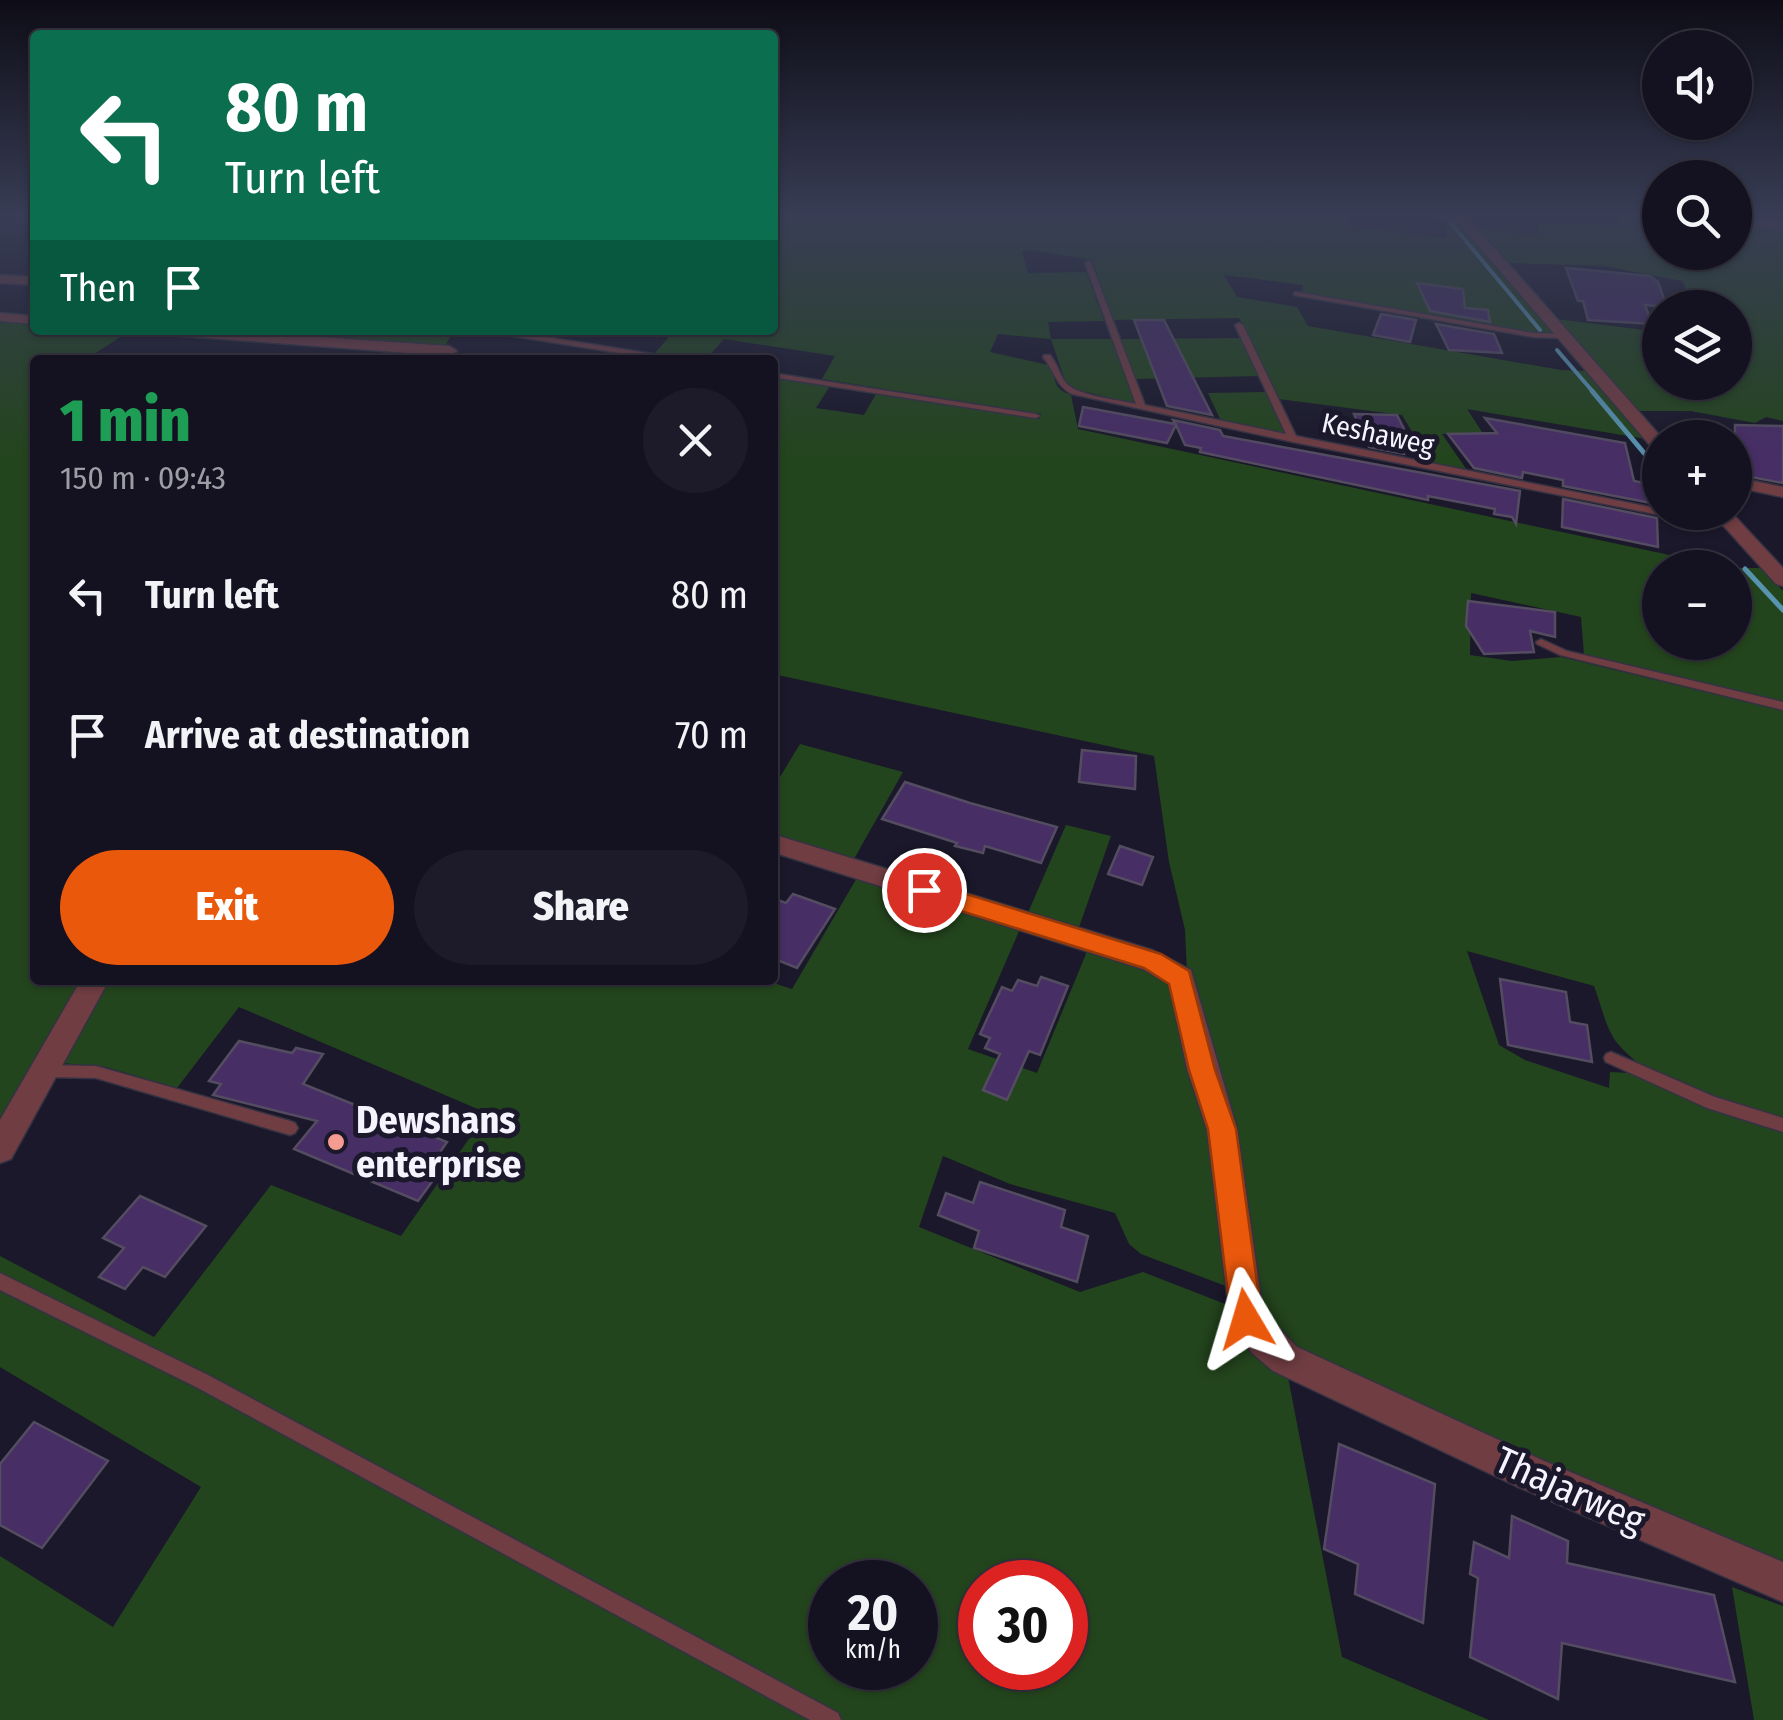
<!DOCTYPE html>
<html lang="en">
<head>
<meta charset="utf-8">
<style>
	:root { --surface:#141220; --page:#1d1b29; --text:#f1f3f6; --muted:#9d9ea5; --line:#33323e; --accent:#ea580c }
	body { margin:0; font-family:"Fira Sans Condensed",sans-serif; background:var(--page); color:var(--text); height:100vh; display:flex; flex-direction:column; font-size:38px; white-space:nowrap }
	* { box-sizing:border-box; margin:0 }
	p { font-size:32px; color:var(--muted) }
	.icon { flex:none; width:55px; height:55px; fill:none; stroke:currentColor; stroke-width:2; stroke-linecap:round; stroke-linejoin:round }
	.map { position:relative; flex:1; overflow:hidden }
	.details { position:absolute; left:30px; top:355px; width:748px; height:630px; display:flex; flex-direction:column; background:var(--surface); border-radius:10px; box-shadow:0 2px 8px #0004,0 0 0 2px var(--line) }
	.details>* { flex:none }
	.top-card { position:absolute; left:30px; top:30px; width:748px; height:305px; border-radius:10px; box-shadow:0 2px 8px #0004,0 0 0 2px var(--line); background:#0b6e4f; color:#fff; overflow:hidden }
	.controls { position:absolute; left:1642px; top:30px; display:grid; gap:20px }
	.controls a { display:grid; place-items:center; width:110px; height:110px; border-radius:50%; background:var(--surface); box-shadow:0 2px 8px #0004,0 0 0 2px var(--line); font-size:50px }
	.speed { position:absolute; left:808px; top:1560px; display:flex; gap:20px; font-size:50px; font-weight:700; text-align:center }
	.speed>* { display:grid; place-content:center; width:130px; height:130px; border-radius:50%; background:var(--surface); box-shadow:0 2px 8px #0004,0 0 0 2px var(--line); line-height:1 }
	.speed small { font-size:25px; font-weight:400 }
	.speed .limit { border:15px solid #d22; background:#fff; color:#111 }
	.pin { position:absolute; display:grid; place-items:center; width:85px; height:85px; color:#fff; margin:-42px; border:5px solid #fff; border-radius:50%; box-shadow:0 2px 10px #0007 }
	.me { position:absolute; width:110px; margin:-55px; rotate:353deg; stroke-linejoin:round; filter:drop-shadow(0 0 8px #0008) }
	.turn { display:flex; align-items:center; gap:35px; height:210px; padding:0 30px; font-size:45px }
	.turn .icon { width:130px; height:130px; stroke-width:2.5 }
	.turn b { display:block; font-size:70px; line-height:85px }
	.then { display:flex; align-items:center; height:95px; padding:0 30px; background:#0003; gap:20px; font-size:38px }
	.round { display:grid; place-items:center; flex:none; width:105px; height:105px; border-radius:52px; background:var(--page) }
	.overview { display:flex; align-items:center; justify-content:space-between; height:170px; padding:0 30px }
	h1 { font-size:60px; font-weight:800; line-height:75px; color:#1e9e55 }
	.cta { display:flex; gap:20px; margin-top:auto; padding:20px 30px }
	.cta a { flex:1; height:115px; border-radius:60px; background:var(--accent); color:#fff; font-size:40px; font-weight:800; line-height:115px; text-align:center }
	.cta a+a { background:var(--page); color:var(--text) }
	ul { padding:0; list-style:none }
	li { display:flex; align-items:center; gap:30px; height:140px; padding:0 30px }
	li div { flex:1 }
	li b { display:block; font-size:38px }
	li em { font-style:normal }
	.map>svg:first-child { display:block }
	.green { fill:#23451d; fill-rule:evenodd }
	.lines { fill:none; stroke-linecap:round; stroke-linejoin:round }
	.stream-far1 { stroke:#5893b0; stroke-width:4 }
	.stream { stroke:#5893b0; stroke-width:5 }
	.building { fill:#472e65; stroke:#544c60; stroke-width:2.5 }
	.lane-casing { stroke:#343243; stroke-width:3 }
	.street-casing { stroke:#343243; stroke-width:3 }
	.lane { fill:#6f3d42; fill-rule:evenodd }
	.street { fill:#6f3d42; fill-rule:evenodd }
	.route { fill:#ea580c; stroke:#983908; stroke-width:2.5 }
	.poi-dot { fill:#f59c92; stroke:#1a182a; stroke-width:4 }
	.labels { text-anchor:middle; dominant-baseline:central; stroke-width:10; stroke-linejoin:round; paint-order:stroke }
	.far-street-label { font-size:28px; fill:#f4f3fe; stroke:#1a182a }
	.near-poi-label { font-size:38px; font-weight:bold; fill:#f4f3fe; stroke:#1a182a; text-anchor:start }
	.near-street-label { font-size:38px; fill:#f4f3fe; stroke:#1a182a }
</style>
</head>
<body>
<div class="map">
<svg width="1783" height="1720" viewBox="0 0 1783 1720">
	<rect width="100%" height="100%" fill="#1a182a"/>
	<g class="green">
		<path d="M773,217H1348L1347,225L1446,238L1445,220H1457L1553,332L1536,333L1301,294L1303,285L1224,275L1237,297L1297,307L1308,326L1561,370L1587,371L1646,439L1467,409L1482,432L1442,434L1469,473L1432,465L1402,415L1279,399L1239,318L1114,320L1092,260L1031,250L1022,251L1028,273L1086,272L1104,321L1048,322L1051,339H1111L1137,405L1067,387L1051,339L998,334L990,352L1053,366C1054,382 1055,389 1071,395L1078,429L1726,567L1660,568V642H1735V568H1762L1783,591V703L1584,655L1581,617L1471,593L1470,655L1512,661L1561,657L1783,711V1120C1730,1103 1656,1089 1618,1044C1606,1030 1601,1004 1594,986L1467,951L1499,1045L1525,1060L1609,1088L1610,1072L1629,1073L1706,1107L1783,1132V1585L1270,1335L1257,1314L1187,973L1185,930L1169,862L1154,756L773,674L775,377L830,386L816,408L864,415L876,394L1039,419L1041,414L822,379L835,356L724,339L705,360L655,353L673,332L663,330H772Z"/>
		<path d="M1617,217H1660V252H1735V222L1783,228V421L1766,417L1755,423L1691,411H1638L1556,319L1660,332V382H1735V308L1674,307L1672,302L1693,303L1682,281L1603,266L1507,263L1476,228L1537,235L1539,222L1623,225Z"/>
		<path d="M0,319L35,322V330H131L88,358L98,360H35V980H84L0,1127Z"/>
		<path d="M285,330H454L444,348L278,339Z"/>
		<path d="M1240,338L1259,376L1135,379L1121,339Z"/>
		<path d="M1265,392L1288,435L1221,421L1208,393Z"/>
		<path d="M800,744L903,772L854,859L773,834L772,790Z"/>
		<path d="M1066,825L1111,836L1078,930L1027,915Z"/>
		<path d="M858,876L1020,929L968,1049L1037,1073L1088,949L1157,970L1175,988L1215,1132L1231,1288L1141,1254L1129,1244L1115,1213L1010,1184L943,1156L919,1227L1080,1292L1143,1272L1233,1307L1288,1377L1342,1657L1489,1720H0V1556L113,1627L201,1487L0,1367V1256L154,1337L271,1185L401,1236L487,1113L239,1007L177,1088L106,1067L61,1063L108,980H764L792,989ZM830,1582H915V1668H830ZM980,1582H1065V1668H980Z"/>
		<path d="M1732,1587L1783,1606V1720H1754Z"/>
	</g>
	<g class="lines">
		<g class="stream-far1">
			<path d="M1450,222L1540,330"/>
			<path d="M1557,350L1594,393"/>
		</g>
		<g class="stream">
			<path d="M1592,391L1660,472"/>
			<path d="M1745,569L1783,610"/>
		</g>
	</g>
	<g class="building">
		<path d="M1566,268L1650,276L1658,282L1667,307L1645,305L1652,324L1588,320L1583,301H1578Z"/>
		<path d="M1417,283L1463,289L1465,308L1488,310L1490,322L1430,311Z"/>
		<path d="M1381,314L1416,320L1410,342L1373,335Z"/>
		<path d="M1134,320H1164L1212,415L1167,406Z"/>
		<path d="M1436,324L1494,334L1502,353L1449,350Z"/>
		<path d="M1083,407L1175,424L1173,420L1220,430L1223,436L1520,491L1516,524L1512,517L1494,514L1495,509L1428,496V500L1200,452L1201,448L1185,445L1176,425L1167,443L1079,426Z"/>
		<path d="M1354,414L1397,415L1404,429V454L1369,447Z"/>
		<path d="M1485,418L1625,443L1634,481L1655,485L1656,504L1563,486V480L1523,472L1522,478L1474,468L1448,434L1497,433Z"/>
		<path d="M1735,425L1783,426V483L1735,474Z"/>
		<path d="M1563,499L1657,518L1658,547L1562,527Z"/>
		<path d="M1468,601L1555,612V637L1530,631L1534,652L1484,654L1466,626Z"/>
		<path d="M1082,750L1136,756L1135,789L1079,782Z"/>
		<path d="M905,782L970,803L1057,827L1041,863L985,846L983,853L955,846L957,843L882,819Z"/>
		<path d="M1120,846L1153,857L1142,885L1108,874Z"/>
		<path d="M793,894L835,909L797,968L772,958V898L786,903Z"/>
		<path d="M1041,977L1068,986L1040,1055L1029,1051L1007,1100L983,1090L1000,1054L985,1048L990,1038L980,1034L1002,987L1012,991L1018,980L1037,986Z"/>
		<path d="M1500,979L1566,992L1570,1022L1587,1025L1592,1062L1508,1045Z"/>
		<path d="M239,1041L292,1053L296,1048L323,1054L303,1084L447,1142L429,1168L439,1172L418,1201L294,1149L317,1121L213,1095L221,1084L209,1081Z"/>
		<path d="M980,1182L1065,1210L1061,1227L1088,1236L1077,1282L974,1248L979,1231L938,1215L946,1193L973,1203Z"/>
		<path d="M140,1196L206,1226L165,1277L143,1267L125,1289L99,1277L124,1248L103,1238Z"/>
		<path d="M34,1422L108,1461L42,1548L0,1525V1464Z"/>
		<path d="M1339,1444L1435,1484L1423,1623L1355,1594L1358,1564L1324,1549Z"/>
		<path d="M1512,1516L1568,1541L1567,1563L1714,1595L1735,1682L1562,1643L1558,1699L1470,1657L1478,1578L1470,1574L1474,1542L1509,1558Z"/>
	</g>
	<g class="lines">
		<g class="lane-casing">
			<g id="lane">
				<path d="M1430,217H1449L1466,220L1463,222Z"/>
				<path d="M1088,261L1091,263L1145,405L1286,434L1235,325L1239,323L1243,325L1296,436L1660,509V512H1681L1730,521L1735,524L1730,527L1660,515L1293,442L1072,394C1056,386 1054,370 1043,357L1044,355H1050C1058,365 1060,376 1066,383C1077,396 1120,400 1136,404L1085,263Z"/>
				<path d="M1296,292L1533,333L1564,334L1568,336L1564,338L1533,337L1294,295V293Z"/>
				<path d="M483,330H501L678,358L682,360H663L487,332Z"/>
				<path d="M772,373L1036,414L1040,416L1036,418L772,377Z"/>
				<path d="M1541,639L1567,651L1783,702V710L1560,655L1537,644L1536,642Z"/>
				<path d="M1611,1052L1715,1097L1783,1118V1132L1707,1108L1606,1062L1604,1058L1606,1054Z"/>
				<path d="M44,1065L96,1066L290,1121L295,1123L298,1128L295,1133L290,1135L96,1078L44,1077L39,1075L37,1071L39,1067Z"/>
				<path d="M0,1273L208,1375L838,1713L841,1720H810L196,1387L0,1290Z"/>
			</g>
		</g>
		<g class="street-casing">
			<g id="street">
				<path d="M1454,217H1467L1662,438L1660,451L1654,450Z"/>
				<path d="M1735,217L1783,223V231L1735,224Z"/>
				<path d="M0,275L35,277V285L0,283Z"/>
				<path d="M0,313L35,316V324L0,321Z"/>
				<path d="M149,330H218L449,346L457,351L449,356L156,334Z"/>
				<path d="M1735,477L1783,487V497L1735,487Z"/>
				<path d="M1711,512H1731L1783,568V586L1776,584Z"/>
				<path d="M772,834L1152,950L1191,970L1237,1129L1263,1312L1297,1347L1542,1460L1783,1562V1602L1516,1486L1273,1371L1251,1352L1230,1319L1207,1129L1187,1069L1169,984L1143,969L772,852Z"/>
				<path d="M81,980H109L11,1159L0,1163V1120Z"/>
			</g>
		</g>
		<use href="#lane" class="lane"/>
		<use href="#street" class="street"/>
	</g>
	<linearGradient id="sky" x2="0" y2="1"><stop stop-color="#0e0d17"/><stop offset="0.47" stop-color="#383d55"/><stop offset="1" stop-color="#383d55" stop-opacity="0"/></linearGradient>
	<rect width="1783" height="458" fill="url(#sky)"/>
	<path class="route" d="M924,881L1161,954L1189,971L1215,1070L1236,1129L1262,1319L1257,1330L1246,1334L1236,1330L1231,1319L1208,1129L1189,1070L1169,984L1144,968L916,897L913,890L916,884Z"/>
	<circle class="poi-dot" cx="336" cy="1142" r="10"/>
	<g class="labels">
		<g class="far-street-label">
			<text transform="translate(1378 434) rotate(12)">Keshaweg</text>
		</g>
		<g class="near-poi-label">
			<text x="356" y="1120">Dewshans<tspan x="356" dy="44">enterprise</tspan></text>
		</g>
		<g class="near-street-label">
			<text transform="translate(1570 1490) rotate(24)">Thajarweg</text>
		</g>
	</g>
</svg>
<div class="controls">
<a><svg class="icon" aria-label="sound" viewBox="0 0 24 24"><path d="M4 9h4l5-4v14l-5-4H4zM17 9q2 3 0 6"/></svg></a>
<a><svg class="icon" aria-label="search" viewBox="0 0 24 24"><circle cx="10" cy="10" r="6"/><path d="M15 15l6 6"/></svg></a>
<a><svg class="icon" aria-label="layers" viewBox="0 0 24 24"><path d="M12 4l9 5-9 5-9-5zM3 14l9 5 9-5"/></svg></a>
<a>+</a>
<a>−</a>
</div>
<div class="speed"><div>20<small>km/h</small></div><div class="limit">30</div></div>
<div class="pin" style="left:924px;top:890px;background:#d93025"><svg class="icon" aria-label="arrive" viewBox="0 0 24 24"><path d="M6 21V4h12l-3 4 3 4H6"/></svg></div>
<svg class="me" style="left:1246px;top:1319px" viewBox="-20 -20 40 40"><path d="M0-17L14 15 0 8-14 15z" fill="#ea580c" stroke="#fff" stroke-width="4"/></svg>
<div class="top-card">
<div class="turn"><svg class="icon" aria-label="left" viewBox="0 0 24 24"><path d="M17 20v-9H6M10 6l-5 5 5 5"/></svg><div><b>80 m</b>Turn left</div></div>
<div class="then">Then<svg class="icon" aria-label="arrive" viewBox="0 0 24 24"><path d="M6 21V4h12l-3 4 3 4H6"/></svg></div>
</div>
<section class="details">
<div class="overview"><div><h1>1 min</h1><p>150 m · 09:43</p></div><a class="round"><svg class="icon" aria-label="close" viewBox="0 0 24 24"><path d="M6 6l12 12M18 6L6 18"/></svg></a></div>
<ul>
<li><svg class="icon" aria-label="left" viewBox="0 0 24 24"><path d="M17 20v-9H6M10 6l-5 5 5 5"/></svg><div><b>Turn left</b></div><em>80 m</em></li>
<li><svg class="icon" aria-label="arrive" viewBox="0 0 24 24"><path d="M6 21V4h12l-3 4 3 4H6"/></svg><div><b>Arrive at destination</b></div><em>70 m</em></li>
</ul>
<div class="cta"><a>Exit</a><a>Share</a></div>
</section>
</div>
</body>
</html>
